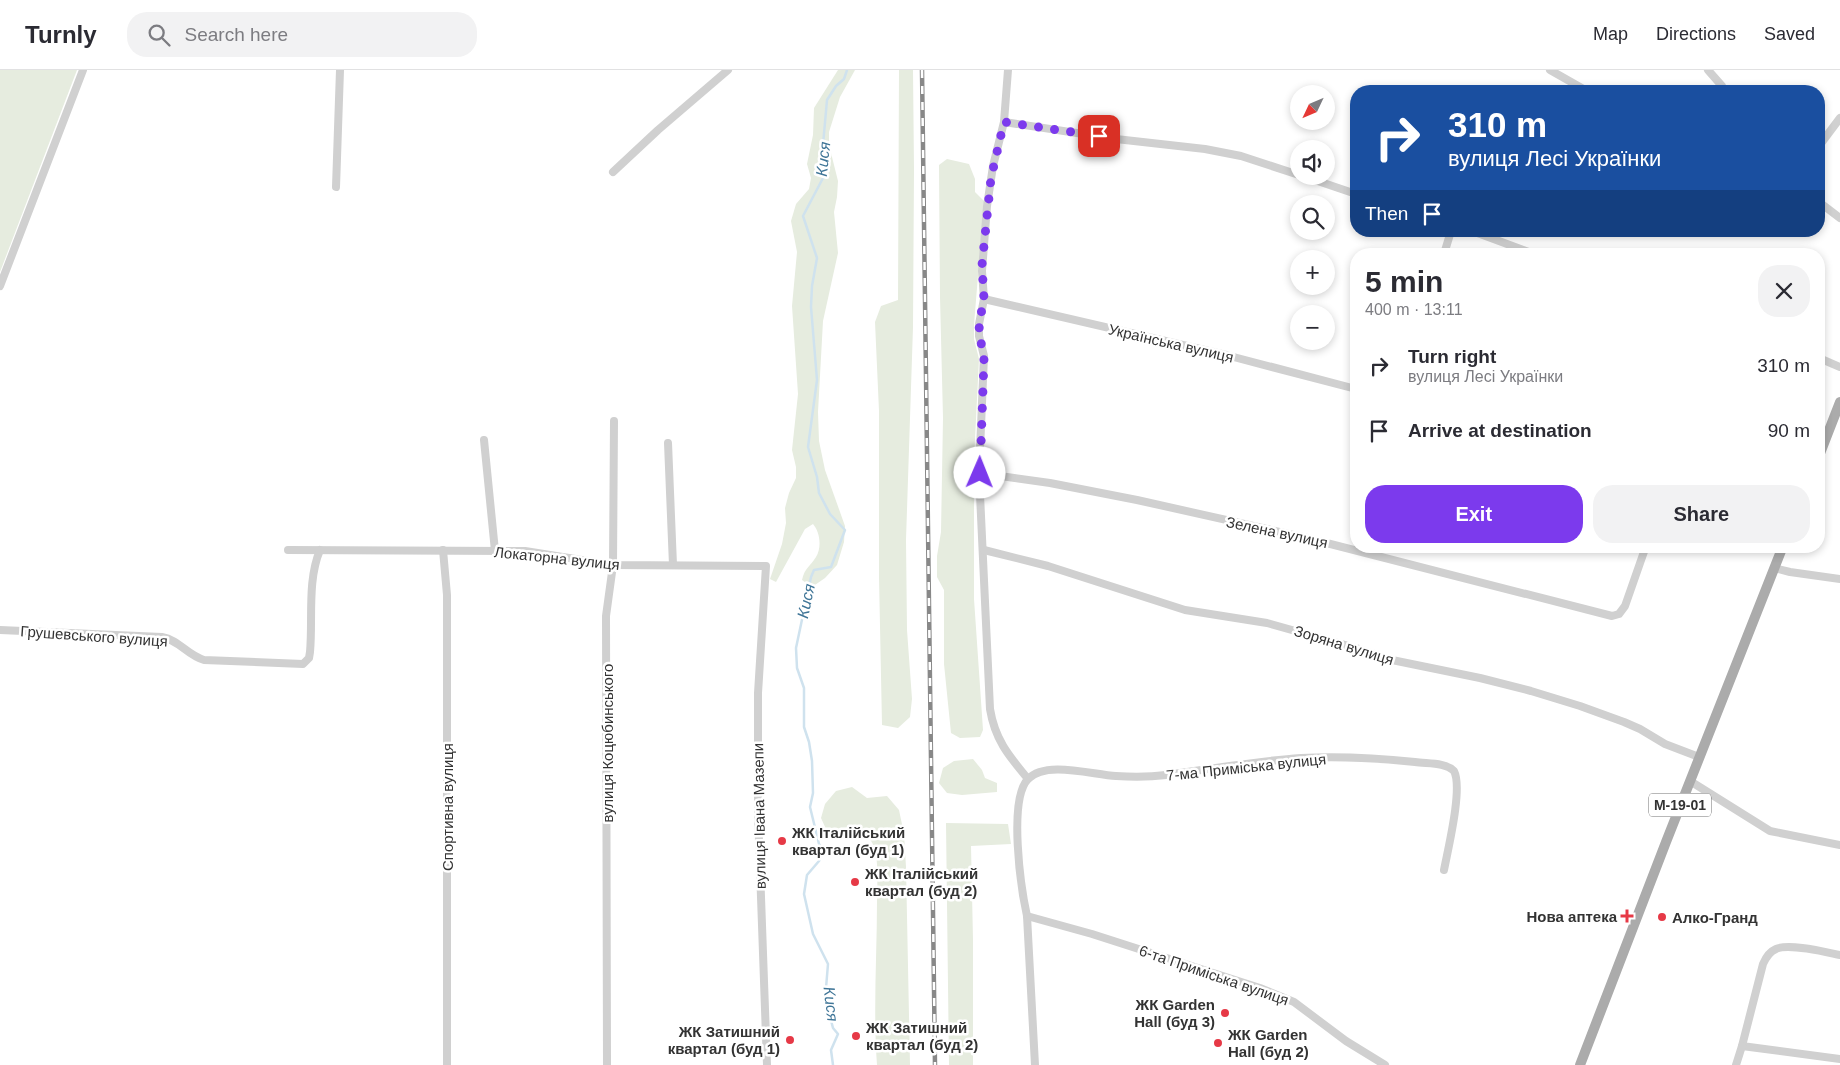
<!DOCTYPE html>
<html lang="en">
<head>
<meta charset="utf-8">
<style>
	:root { --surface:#fff; --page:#f2f2f3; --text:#2b2b33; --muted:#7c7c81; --line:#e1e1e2; --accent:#7c3aed }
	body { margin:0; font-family:Helvetica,sans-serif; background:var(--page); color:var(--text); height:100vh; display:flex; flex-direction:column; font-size:19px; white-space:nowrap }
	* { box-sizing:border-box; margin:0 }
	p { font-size:16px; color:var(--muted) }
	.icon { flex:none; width:28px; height:28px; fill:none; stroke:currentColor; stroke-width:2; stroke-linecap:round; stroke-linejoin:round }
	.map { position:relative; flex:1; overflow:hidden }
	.drawer { position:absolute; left:1350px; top:178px; width:475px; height:305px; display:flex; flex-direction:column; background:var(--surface); border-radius:20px; box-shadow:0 2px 8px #0003 }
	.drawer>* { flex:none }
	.guide { position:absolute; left:1350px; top:15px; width:475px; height:152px; border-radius:20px; box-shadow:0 2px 8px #0003; background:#1a4fa0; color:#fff; overflow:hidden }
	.needle { width:32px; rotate:226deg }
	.fabs { position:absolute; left:1290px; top:15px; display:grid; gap:10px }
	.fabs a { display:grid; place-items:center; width:45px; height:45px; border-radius:50%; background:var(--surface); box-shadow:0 2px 8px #0003; font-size:25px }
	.pin { position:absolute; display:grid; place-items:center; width:42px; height:42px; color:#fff; margin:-21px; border-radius:10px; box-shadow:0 2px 8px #0006 }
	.me { position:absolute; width:55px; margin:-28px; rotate:1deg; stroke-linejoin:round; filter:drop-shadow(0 0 4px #0008) }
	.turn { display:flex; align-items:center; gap:18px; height:105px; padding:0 15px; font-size:22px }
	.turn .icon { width:65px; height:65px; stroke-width:2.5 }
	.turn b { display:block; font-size:35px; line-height:42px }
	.then { display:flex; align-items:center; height:48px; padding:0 15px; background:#0003; gap:10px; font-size:19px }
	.round { display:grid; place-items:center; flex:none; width:52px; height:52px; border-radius:20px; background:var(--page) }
	.summary { display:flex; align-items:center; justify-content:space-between; height:85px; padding:0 15px }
	h1 { font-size:30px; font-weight:600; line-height:38px }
	.button { display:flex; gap:10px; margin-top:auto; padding:10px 15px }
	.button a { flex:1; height:58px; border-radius:20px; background:var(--accent); color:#fff; font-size:20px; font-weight:600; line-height:58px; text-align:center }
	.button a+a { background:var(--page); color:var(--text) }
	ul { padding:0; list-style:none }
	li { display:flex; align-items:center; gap:15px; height:65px; padding:0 15px }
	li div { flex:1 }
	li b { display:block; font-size:19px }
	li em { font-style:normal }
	header { display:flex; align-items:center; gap:30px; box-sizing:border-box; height:70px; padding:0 25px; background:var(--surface); border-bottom:1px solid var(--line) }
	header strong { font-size:24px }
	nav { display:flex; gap:28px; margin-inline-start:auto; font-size:18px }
	.search { width:350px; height:45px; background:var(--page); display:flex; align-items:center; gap:12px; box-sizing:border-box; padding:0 18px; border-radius:20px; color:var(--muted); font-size:19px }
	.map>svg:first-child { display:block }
	.green { fill:#e6ecdf }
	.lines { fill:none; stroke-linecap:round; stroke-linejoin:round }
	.stream { stroke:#cfe2ee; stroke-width:2.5 }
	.minor { stroke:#d0d0d0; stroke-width:8 }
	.major { stroke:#ababab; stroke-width:10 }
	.rail-casing { stroke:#888; stroke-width:4.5 }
	.rail { stroke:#fff; stroke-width:2.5; stroke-dasharray:8; stroke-linecap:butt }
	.route { stroke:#7c3aed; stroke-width:9; stroke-dasharray:0 16.2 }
	.poi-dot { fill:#e63946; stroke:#fff; stroke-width:2 }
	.labels { text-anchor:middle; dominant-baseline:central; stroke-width:5; stroke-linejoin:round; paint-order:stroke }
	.shield { fill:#fff; stroke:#707070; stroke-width:1 }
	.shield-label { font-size:14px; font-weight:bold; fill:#333 }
	.street-label { font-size:15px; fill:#333; stroke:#fff }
	.poi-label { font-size:15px; font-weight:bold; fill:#333; stroke:#fff; text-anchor:start }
	.water-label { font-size:16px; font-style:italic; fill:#3f7597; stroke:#fff }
</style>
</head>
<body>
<header>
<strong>Turnly</strong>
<div class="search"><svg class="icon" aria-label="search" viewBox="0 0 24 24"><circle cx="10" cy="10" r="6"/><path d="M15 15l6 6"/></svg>Search here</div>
<nav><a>Map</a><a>Directions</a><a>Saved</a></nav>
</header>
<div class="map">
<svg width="1840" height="995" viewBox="0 0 1840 995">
	<rect width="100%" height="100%" fill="#fff"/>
	<g class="green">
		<path d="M0,0H77L0,202Z"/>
		<path d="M838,0H855L840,27L829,62V75L838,111L837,127L834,142L838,183L823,251L818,342L819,371L825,400L845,456L844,472L837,495L825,508L812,517L802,510C805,497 810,497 816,487C822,477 820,462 813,454L805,459L776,512L770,509L782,474L786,453L785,438L789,423L796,408V397L792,380L798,324L792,236L797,182L791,151L796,134L809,119L811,108L807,94L813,65L814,38Z"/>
		<path d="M899,0H913L914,100L913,257L906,470L907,560L912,629L910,647L898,658L882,655L879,507V341L875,252L881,236L898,230Z"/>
		<path d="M947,89L969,94L975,109V122L984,131L974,255V269L979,289L974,389V529L983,660L980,667L960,668L951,663L944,594V520L937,507V486L941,462L943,348L940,227L939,95Z"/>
		<path d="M973,689L982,700L985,708L997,713V722L962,725L947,723L939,713L943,698L954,691Z"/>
		<path d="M852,717L867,728L887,726L899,740L904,764L906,797L910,995H877C873,940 877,885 877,831C877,816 879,791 874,777C873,773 867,764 863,762C854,754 837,760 826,759L821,748L825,734L836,721Z"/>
		<path d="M946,753L1008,754L1011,774L971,776L973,870V995H949Z"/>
	</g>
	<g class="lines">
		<path class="stream" d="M833,995L831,980L838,964L833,958L828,939L826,918L828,894L813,864L804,824L807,805L819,791L824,780L819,774L810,737L813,723L812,691L809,672L804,657V618L797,598L796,578L811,507L814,500L831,497L845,460L830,444L819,423L817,407L808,377L817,310L811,237L812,216L817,188L803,146L823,108L822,86L827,30L836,16L844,9L847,0"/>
		<g class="minor">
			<path d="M1008,0L1004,52L993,96L987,136L982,201L984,229L979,254V266L984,286L979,403L990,639C995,670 1009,686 1028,709"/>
			<path d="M1550,0L1587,21"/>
			<path d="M1708,0L1722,16L1724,21"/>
			<path d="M1004,52L1116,69L1205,79L1241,86L1299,105"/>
			<path d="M1819,76L1840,48"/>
			<path d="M613,102L658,60L728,0"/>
			<path d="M1303,106L1356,124"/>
			<path d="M336,117L340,0"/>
			<path d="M1819,132L1840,148"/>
			<path d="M1472,161L1534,184"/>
			<path d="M1444,184L1451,161"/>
			<path d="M0,216L83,0"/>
			<path d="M984,229L1226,285L1356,319"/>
			<path d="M1819,288L1840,297"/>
			<path d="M484,370L495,481"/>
			<path d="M668,373L673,495"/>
			<path d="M979,403L1050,413L1137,430L1307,468L1612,546L1619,544L1625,536L1646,476"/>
			<path d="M288,480L525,481L613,495L766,496L758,623V743L767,995"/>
			<path d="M443,480L447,525V995"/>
			<path d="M984,480L1048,496L1185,540L1267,553L1356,578L1392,590L1480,608L1531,621L1580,636L1624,652L1640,659L1665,674L1699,687"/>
			<path d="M1774,498L1790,502L1840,509"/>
			<path d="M0,560L162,567C179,570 187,585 204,590L303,594L309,588L310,582C313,549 307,511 320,480"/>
			<path d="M1690,711L1770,761L1840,775"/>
			<path d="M1027,846L1092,864L1260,918L1294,932L1346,971L1385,995"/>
			<path d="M1840,885C1825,882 1789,873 1776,879C1769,882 1766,887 1763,894L1742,976L1840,989"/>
			<path d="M607,995L606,546L613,495L614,351"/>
			<path d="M1035,995L1027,846C1021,819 1008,730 1028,709C1046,690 1093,705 1116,706C1132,707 1150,707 1166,705C1211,699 1256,691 1301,688C1339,686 1377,688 1415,692C1427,694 1445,692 1454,701C1463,718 1448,779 1444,800"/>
			<path d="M1736,995L1742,976"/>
		</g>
		<g class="major">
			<path d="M1819,386L1840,332"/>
			<path d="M1580,995L1666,772L1783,476"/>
		</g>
		<g class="rail-casing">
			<path id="rail" d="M922,0L935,995"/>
		</g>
		<use href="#rail" class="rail"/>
	</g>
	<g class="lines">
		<path class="route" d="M980,403L984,290L979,260L980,249L984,229L982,195L991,108L1004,52L1099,66"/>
	</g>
	<g class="poi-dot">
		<circle cx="782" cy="771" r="5"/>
		<circle cx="855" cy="812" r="5"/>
		<path d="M1624.5 838.5h5v5h5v5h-5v5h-5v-5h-5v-5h5z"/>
		<circle cx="1662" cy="847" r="5"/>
		<circle cx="1225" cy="943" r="5"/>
		<circle cx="856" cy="966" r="5"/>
		<circle cx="790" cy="970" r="5"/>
		<circle cx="1218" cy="973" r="5"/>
	</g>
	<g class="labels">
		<rect class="shield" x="1649" y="723.5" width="62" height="23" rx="4"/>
		<g class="shield-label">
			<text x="1680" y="735">М-19-01</text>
		</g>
		<g class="street-label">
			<text transform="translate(1171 273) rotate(13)">Українська вулиця</text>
			<text transform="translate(1277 462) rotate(12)">Зелена вулиця</text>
			<text transform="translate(557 488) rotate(6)">Локаторна вулиця</text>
			<text transform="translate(94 566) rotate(4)">Грушевського вулиця</text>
			<text transform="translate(1344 575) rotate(17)">Зоряна вулиця</text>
			<text transform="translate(607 673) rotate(-90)">вулиця Коцюбинського</text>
			<text transform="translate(1246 697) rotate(-6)">7-ма Приміська вулиця</text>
			<text transform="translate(447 737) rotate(-90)">Спортивна вулиця</text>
			<text transform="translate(759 746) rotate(-91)">вулиця Івана Мазепи</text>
			<text transform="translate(1214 905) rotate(19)">6-та Приміська вулиця</text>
		</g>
		<g class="poi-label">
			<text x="792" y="762">ЖК Італійський<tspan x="792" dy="17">квартал (буд 1)</tspan></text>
			<text x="865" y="803">ЖК Італійський<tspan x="865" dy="17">квартал (буд 2)</tspan></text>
			<text x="1617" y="846" text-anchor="end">Нова аптека</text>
			<text x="1672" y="847">Алко-Гранд</text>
			<text x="1215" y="934" text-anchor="end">ЖК Garden<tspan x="1215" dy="17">Hall (буд 3)</tspan></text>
			<text x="866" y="957">ЖК Затишний<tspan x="866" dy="17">квартал (буд 2)</tspan></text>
			<text x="780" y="961" text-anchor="end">ЖК Затишний<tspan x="780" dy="17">квартал (буд 1)</tspan></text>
			<text x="1228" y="964">ЖК Garden<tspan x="1228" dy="17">Hall (буд 2)</tspan></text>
		</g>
		<g class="water-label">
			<text transform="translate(823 89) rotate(-84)">Кися</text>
			<text transform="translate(806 531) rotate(-78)">Кися</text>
			<text transform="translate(831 934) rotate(83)">Кися</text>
		</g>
	</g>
</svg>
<div class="fabs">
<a><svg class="needle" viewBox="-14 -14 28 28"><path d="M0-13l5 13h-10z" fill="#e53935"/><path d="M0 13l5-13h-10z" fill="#7c7c81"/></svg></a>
<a><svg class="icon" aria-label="sound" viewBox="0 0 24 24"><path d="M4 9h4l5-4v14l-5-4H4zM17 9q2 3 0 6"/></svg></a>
<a><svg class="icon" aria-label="search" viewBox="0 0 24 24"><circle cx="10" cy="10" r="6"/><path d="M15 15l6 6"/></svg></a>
<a>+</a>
<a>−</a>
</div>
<div class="pin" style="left:1099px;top:66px;background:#d93025"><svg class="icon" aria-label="arrive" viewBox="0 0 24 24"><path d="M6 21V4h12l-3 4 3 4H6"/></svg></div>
<svg class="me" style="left:980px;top:403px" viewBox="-20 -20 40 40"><circle r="19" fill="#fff"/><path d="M0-13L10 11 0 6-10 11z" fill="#7c3aed"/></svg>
<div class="guide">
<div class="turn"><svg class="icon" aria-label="right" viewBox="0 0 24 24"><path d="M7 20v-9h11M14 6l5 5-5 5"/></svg><div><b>310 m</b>вулиця Лесі Українки</div></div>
<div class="then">Then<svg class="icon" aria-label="arrive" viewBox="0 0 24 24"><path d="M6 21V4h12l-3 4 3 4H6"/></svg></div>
</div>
<section class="drawer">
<div class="summary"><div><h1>5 min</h1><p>400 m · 13:11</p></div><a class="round"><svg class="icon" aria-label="close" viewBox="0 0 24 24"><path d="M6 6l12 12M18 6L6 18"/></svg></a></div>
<ul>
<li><svg class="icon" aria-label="right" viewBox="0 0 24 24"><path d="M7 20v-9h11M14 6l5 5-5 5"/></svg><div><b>Turn right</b><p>вулиця Лесі Українки</p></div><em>310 m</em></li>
<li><svg class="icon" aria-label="arrive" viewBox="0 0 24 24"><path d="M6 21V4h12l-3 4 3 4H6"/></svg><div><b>Arrive at destination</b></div><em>90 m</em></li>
</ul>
<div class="button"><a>Exit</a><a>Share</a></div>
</section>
</div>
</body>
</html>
